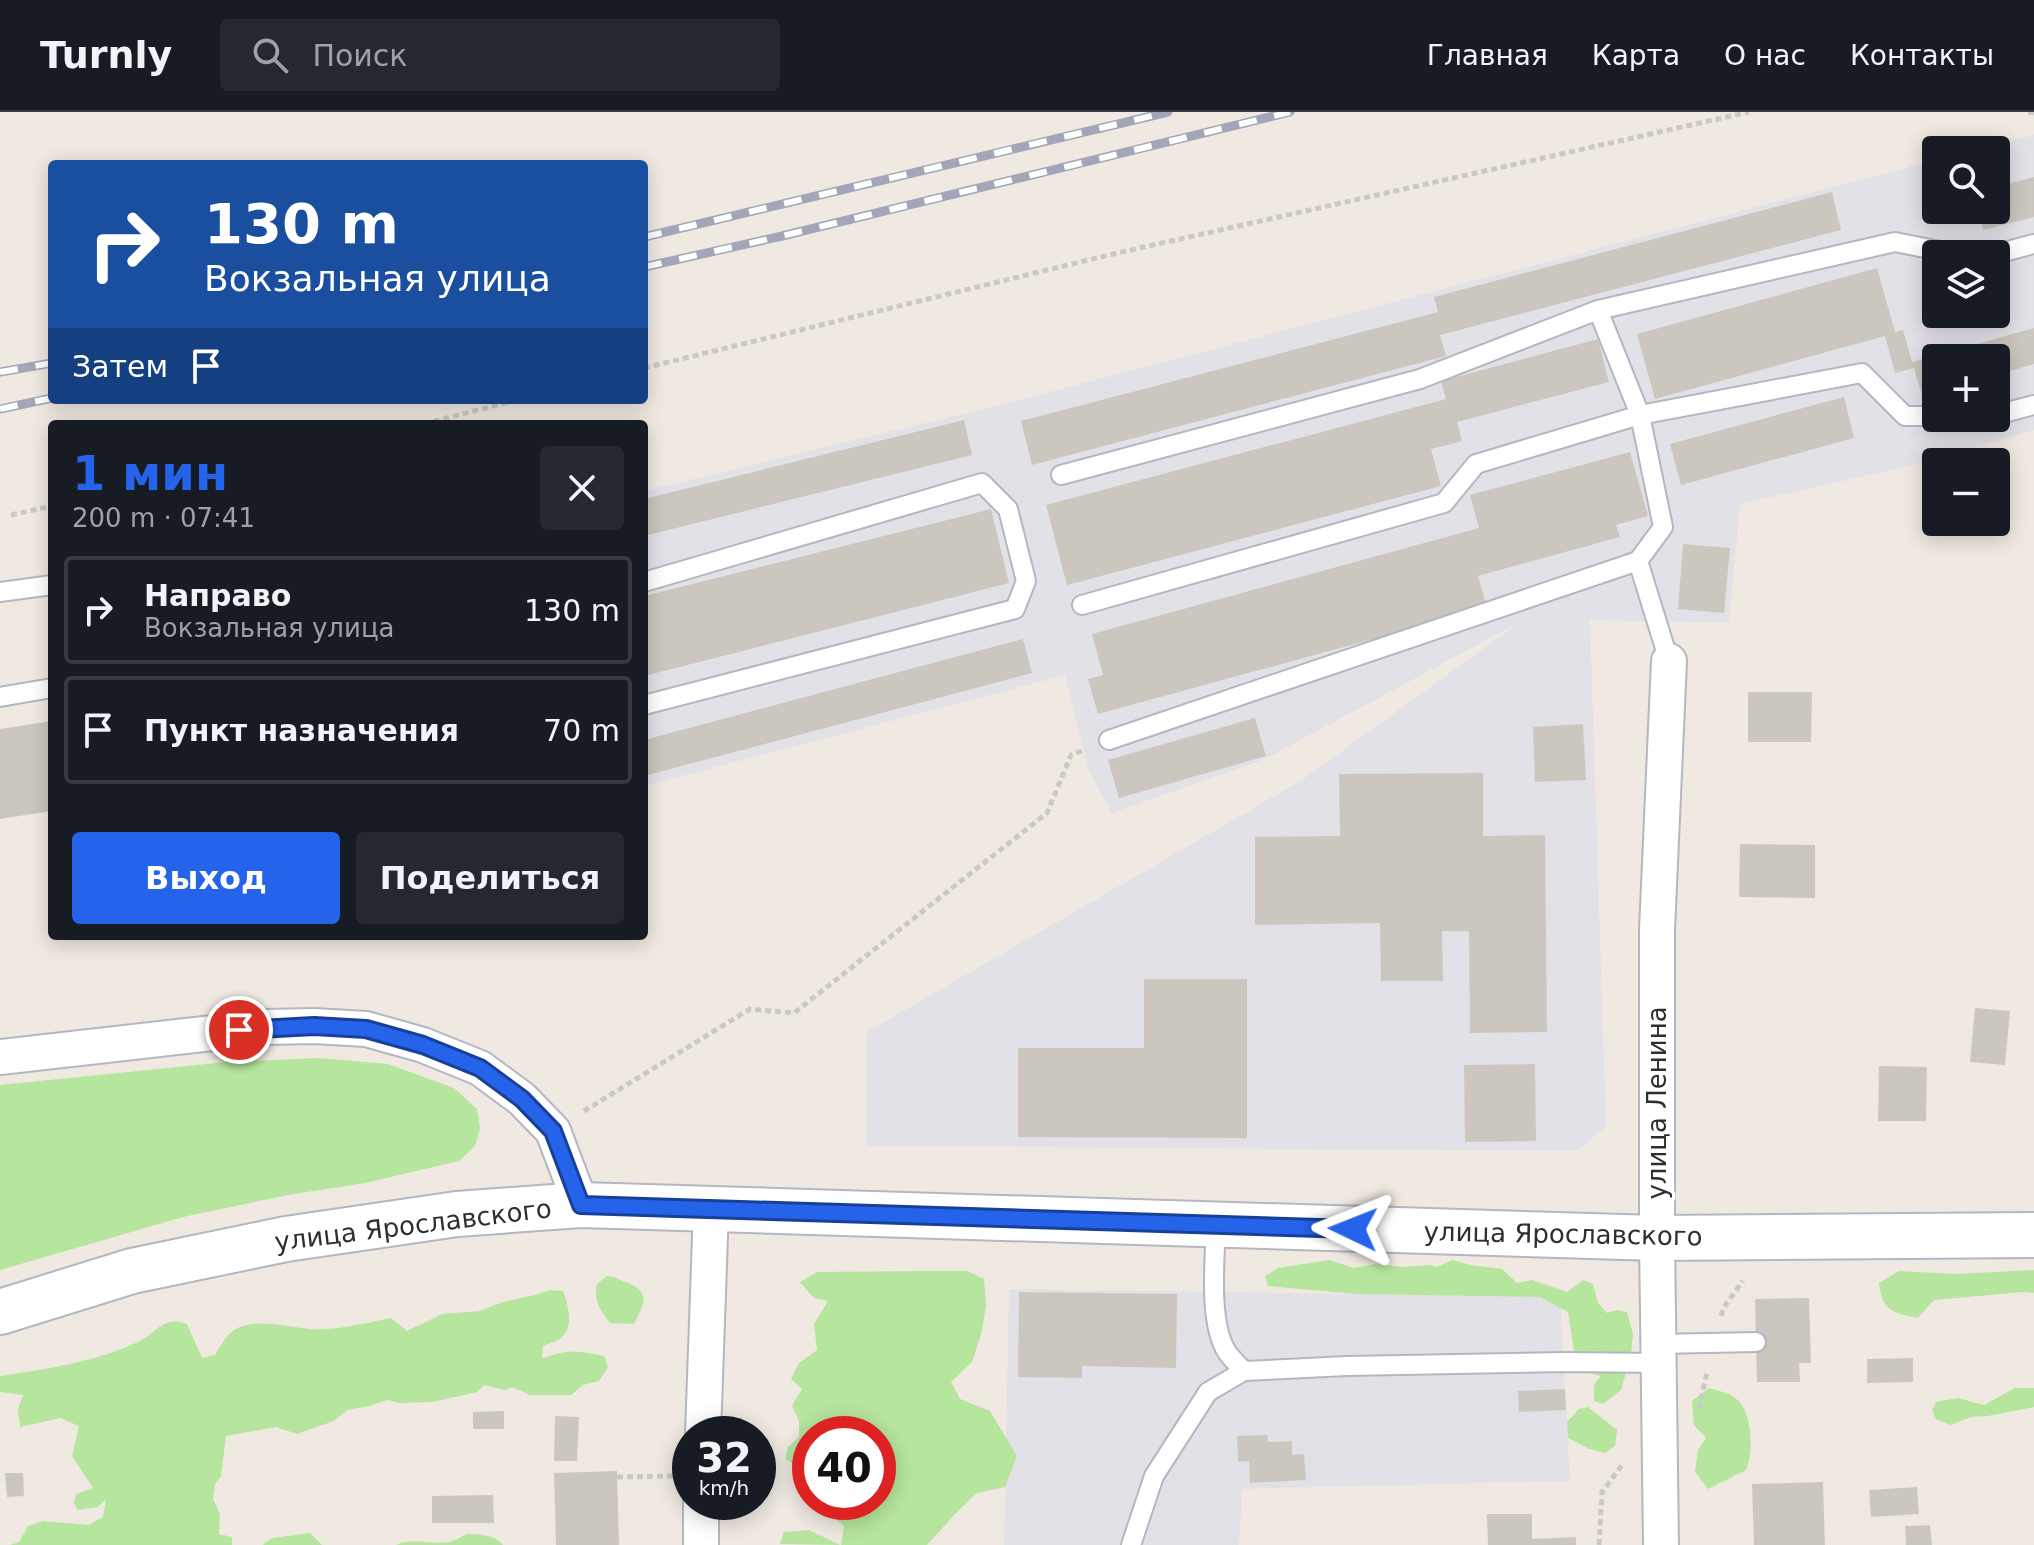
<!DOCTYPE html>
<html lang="ru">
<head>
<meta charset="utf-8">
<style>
	:root { --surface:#171b24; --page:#242831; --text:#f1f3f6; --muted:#9ea1a6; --line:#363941; --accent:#2563eb }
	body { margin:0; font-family:"DejaVu Sans",sans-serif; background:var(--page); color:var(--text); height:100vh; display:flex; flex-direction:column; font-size:30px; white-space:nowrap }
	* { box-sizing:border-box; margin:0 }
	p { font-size:26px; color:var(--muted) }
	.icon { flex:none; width:44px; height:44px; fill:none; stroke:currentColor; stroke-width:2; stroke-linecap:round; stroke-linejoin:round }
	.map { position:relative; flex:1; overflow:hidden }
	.details { position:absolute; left:48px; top:308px; width:600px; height:520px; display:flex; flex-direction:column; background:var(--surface); border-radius:8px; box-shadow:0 4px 20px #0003 }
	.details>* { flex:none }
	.guide { position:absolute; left:48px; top:48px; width:600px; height:244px; border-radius:8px; box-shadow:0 4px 20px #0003; background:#1a4fa0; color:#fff; overflow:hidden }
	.buttons { position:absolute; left:1922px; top:24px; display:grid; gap:16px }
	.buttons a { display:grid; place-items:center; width:88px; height:88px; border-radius:8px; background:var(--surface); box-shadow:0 4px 20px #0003; font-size:40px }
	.speed { position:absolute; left:672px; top:1304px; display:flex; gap:16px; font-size:40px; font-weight:700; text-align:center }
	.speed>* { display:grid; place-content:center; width:104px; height:104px; border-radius:50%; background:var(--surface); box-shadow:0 4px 20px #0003; line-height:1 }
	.speed small { font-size:20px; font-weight:400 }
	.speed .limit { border:12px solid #d22; background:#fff; color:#111 }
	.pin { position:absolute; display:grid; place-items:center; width:68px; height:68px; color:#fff; margin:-34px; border:4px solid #fff; border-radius:50%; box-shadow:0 2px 8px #0007 }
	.me { position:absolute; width:88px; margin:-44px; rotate:272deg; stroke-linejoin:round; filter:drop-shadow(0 0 6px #0008) }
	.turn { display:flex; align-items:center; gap:28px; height:168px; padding:0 24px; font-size:36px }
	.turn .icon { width:104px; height:104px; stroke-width:2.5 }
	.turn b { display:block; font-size:56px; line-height:68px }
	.then { display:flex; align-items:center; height:76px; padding:0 24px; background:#0003; gap:16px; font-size:30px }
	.round { display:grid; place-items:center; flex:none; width:84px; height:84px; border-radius:8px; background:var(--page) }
	.head { display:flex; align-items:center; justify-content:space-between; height:136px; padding:0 24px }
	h1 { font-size:48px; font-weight:800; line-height:60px; color:var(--accent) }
	.action { display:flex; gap:16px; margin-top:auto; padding:16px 24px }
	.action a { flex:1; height:92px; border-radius:8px; background:var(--accent); color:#fff; font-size:32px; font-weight:800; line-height:92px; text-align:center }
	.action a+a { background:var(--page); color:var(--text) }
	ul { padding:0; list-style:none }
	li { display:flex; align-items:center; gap:24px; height:108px; margin:0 16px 12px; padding:0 8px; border:4px solid var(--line); border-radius:8px }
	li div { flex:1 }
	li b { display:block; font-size:30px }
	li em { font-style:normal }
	header { display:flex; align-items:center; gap:48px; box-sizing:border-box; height:112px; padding:0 40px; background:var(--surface); border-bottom:2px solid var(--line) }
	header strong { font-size:38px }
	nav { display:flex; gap:44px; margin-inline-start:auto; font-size:28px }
	.search { width:560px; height:72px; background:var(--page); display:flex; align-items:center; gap:20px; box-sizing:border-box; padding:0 28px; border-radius:8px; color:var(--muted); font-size:30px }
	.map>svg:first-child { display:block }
	.industrial { fill:#e3e1e8; fill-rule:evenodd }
	.green { fill:#b6e59e }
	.building { fill:#cbc7bf }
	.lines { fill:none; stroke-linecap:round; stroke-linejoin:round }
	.lane-casing { stroke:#b4b7c1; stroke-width:22 }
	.street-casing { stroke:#b4b7c1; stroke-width:38 }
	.secondary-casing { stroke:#b4b7c1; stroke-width:48 }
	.path { stroke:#c9c9c9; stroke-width:5; stroke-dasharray:6 4; stroke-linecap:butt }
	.lane { stroke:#fff; stroke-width:18 }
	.street { stroke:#fff; stroke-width:34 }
	.secondary { stroke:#fff; stroke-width:44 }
	.rail-casing { stroke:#a3a6b8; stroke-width:9 }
	.rail { stroke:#fff; stroke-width:6; stroke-dasharray:18; stroke-linecap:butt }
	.route-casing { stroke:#184099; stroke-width:20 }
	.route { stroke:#2563eb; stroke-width:14 }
	.labels { text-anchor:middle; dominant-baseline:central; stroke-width:7; stroke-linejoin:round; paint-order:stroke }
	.street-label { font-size:26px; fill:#2e2e2e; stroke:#fff }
</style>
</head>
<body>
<header>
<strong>Turnly</strong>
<div class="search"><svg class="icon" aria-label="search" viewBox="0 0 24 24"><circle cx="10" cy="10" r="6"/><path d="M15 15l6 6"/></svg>Поиск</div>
<nav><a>Главная</a><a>Карта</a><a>О нас</a><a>Контакты</a></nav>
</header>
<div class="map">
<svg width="2034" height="1433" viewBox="0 0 2034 1433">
	<rect width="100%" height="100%" fill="#efe9e1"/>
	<g class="industrial">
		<path d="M2034,23V318L1917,352L1740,392L1729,511L1590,508L1606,1014L1578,1039L866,1034L867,920L1302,668L1520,510L1265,647L1112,701L1088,657L1065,563L644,674V379L1000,293L1936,48V98H1996V38H1975ZM1936,142H1996V202H1936ZM1936,246H1996V306H1936Z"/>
		<path d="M1009,1177L1560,1185L1570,1369L1242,1377L1239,1433H1004Z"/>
	</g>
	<g class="green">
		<path d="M318,946L388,952L454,976L477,997L480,1017L475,1034L459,1049L365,1071L288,1083L183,1105L0,1158V973L227,950Z"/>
		<path d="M1329,1148L1354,1156L1375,1152L1402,1155L1430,1153L1436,1155L1453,1148L1470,1153L1502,1157L1517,1171L1532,1168L1567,1180L1583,1168L1593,1172L1598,1191L1607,1201L1617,1198L1627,1200L1633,1222L1631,1243L1621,1278L1603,1292L1594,1289V1273L1601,1264L1586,1260L1575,1245L1568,1200L1540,1185L1357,1182L1268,1174L1265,1164L1278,1156Z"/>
		<path d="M2034,1158V1181L2023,1180L1934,1188L1918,1206C1893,1201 1882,1199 1879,1171L1899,1159L1955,1162Z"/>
		<path d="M926,1159H967L984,1167L986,1194L981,1223L972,1250L951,1270L960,1287L990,1299L1017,1344L1005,1375L977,1381L955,1402L927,1433H841L844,1414L830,1402L822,1390H878V1322H810V1354L801,1356L785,1347L788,1335L799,1325V1309L792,1294L802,1277L791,1267L799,1251L817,1238L814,1212L828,1189L814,1186L800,1170L817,1160Z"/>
		<path d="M607,1164C615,1164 618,1168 626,1170C651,1180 645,1191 634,1212L610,1211C600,1199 593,1187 597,1172Z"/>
		<path d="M550,1178L563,1179C568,1192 574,1214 562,1225C558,1229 548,1232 543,1234L542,1247C566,1237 578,1239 604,1244L608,1255L599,1269L583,1273L571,1283H530L512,1275L505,1278L484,1273L477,1280L432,1290L399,1291L387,1288L369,1294L347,1298L334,1309L297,1322L276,1315L226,1324L221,1364L215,1372L213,1387L220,1402L219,1422L232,1425V1433H10L19,1430L28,1414L43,1409L89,1413L103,1405L106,1387L98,1395L78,1398L74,1391L76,1382L93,1376L72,1344L79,1314L60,1306L20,1315L18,1297L23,1283L0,1280V1264C47,1257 95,1250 138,1230C158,1220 163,1203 187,1212L202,1246L215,1243C222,1232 227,1220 240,1215C260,1207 289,1215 309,1217C336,1219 365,1211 391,1206L407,1219L442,1202L480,1199L503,1190L535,1183Z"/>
		<path d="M1709,1276C1716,1279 1728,1280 1734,1285C1753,1298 1754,1340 1746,1358L1708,1377L1695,1360L1698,1338L1706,1326L1694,1313L1692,1289Z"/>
		<path d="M2015,1276H2034V1295L1988,1304L1971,1305L1950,1313L1936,1307L1932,1298L1936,1290L1958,1286L1984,1293Z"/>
		<path d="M1588,1295L1617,1318L1615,1334L1605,1341L1589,1337L1568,1326L1567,1310L1579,1297Z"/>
		<path d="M809,1418L840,1433L780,1432L784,1420Z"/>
		<path d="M310,1421L322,1433H263L264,1431L273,1426Z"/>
		<path d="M467,1422C479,1422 496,1423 503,1433H396C413,1425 431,1433 449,1430C455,1429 462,1424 467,1422Z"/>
	</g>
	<g class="building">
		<path d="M2034,65V105L1983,118L1978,98H1996V75Z"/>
		<path d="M1832,80L1841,118L1440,223L1446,244L1032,353L1021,309L1438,200L1434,185Z"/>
		<path d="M1877,156L1895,220L1903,218L1912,250L2034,216V252L1996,263V246H1936V279L1922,283L1914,256L1895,261L1885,224L1655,287L1637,222Z"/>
		<path d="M1598,227L1609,270L1457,310L1462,329L1431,337L1441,374L1067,473L1046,393L1446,287L1441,269Z"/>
		<path d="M1844,285L1854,326L1681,373L1670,332Z"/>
		<path d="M964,308L972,343L644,424V387Z"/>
		<path d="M1630,340L1648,404L1616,413L1620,425L1478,464L1487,496L1098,602L1088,567L1103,563L1092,522L1479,416L1470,383Z"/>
		<path d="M991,397L1009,471L644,564V484Z"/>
		<path d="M1683,432L1730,436L1724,501L1678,497Z"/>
		<path d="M1023,527L1032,561L644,664V628Z"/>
		<path d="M1748,580H1812L1811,630H1748Z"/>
		<path d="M1255,606L1266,644L1119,686L1108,648Z"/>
		<path d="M52,609V699L0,707V617Z"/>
		<path d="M1583,612L1586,668L1535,670L1533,615Z"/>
		<path d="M1483,661V724L1545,723L1547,920L1470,921L1469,819H1442L1443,869H1381L1380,811L1255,813V725L1340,724L1339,662Z"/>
		<path d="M1740,732L1815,733V786L1739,785Z"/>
		<path d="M1144,867H1247V1026L1018,1025V936H1144Z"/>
		<path d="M1975,896L2010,899L2005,953L1970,950Z"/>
		<path d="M1535,952L1536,1029L1465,1030L1464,953Z"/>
		<path d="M1879,954L1927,955L1926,1009H1878Z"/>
		<path d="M1019,1180L1177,1182L1176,1256L1082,1254V1266L1018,1265Z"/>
		<path d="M1809,1186L1811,1251H1799L1800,1270H1757L1755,1187Z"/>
		<path d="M1913,1246V1270L1867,1271V1247Z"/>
		<path d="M1565,1277L1566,1298L1519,1300L1518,1279Z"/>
		<path d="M504,1299V1317H473V1300Z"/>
		<path d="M555,1304L579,1305L577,1349H554Z"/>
		<path d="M1267,1323L1268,1330L1292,1329V1343L1304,1342L1306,1368L1250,1371L1249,1349L1238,1350L1237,1324Z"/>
		<path d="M617,1359L619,1433H556L554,1361Z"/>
		<path d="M5,1361H23L24,1384L7,1385Z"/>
		<path d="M1823,1370L1825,1433H1754L1752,1372Z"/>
		<path d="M1917,1375L1919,1402L1871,1405L1869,1378Z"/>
		<path d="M493,1383L494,1411H432V1384Z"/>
		<path d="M1487,1402H1532V1427L1576,1425V1433H1488Z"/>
		<path d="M1930,1413L1932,1433H1906L1905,1414Z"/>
	</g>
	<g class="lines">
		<g class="lane-casing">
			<g id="lane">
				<path d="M1996,142L2034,132"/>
				<path d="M1996,303L2034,293"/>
				<path d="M1061,363L1420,267L1598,198L1895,130L1955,142"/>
				<path d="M1638,449L1669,549"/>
				<path d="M644,470L982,371L1008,397L1026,469L1015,497L644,593"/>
				<path d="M0,480L52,473"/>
				<path d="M1082,493L1444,391L1476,352L1640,303L1862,261L1905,304H1936"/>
				<path d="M0,585L52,576"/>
				<path d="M1109,628L1638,449L1663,415L1640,303L1598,198"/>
				<path d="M1216,1112C1215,1146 1208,1211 1227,1240C1231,1246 1238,1253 1244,1259"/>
				<path d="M1658,1232L1756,1230"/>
				<path d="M1131,1433L1154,1364L1208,1280L1244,1259L1347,1254L1564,1250L1659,1251"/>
			</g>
		</g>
		<g class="street-casing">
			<g id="street">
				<path d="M0,945L265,915L314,914L366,917L423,933L480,956L522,987L553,1019L581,1093"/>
				<path d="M703,1322L711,1096"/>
				<path d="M701,1390V1433"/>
				<path d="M1661,1433L1657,1126V818L1669,549"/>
			</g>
		</g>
		<g class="secondary-casing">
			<path id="secondary" d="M0,1200L132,1159L286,1127L457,1102L581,1093L1657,1126L2034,1123"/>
		</g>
		<g class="path">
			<path d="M2028,0L2034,1"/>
			<path d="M644,256L1113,142L1749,0"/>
			<path d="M424,312L516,288"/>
			<path d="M11,403L52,394"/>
			<path d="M584,999L750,897L794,901L1047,701L1071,643L1084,638"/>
			<path d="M1721,1204L1724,1195L1743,1169"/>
			<path d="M1699,1297L1707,1260"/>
			<path d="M617,1365L676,1364"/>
			<path d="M1599,1433L1602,1380L1622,1353"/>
		</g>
		<use href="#lane" class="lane"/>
		<use href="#street" class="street"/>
		<use href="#secondary" class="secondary"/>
		<g class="rail-casing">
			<g id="rail">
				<path d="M644,125L1168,0"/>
				<path d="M644,155L782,124L1290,0"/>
				<path d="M0,260L52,251"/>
				<path d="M0,297L52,286"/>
			</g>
		</g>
		<use href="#rail" class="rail"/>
	</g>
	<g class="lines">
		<g class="route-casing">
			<path id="route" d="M239,918L314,914L366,917L423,933L480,956L522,987L553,1019L581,1093L1353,1117"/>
		</g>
		<use href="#route" class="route"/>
	</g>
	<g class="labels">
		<g class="street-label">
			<text transform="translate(1657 991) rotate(-90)">улица Ленина</text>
			<text transform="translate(413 1113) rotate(-7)">улица Ярославского</text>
			<text transform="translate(1563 1122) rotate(1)">улица Ярославского</text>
		</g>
	</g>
</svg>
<div class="buttons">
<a><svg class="icon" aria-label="search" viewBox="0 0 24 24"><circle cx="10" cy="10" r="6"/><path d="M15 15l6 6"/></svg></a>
<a><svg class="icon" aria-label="layers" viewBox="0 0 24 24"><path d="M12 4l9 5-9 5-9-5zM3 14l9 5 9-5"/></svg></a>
<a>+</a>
<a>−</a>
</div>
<div class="speed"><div>32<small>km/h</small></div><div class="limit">40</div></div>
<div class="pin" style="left:239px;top:918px;background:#d93025"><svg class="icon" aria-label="arrive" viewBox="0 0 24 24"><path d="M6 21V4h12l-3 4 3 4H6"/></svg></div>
<svg class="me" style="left:1353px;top:1117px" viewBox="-20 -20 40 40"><path d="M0-17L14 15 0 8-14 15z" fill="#2563eb" stroke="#fff" stroke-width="4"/></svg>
<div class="guide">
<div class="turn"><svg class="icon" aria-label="right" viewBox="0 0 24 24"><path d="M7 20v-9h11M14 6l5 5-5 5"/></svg><div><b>130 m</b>Вокзальная улица</div></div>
<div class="then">Затем<svg class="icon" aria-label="arrive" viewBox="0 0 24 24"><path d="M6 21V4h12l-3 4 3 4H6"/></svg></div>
</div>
<section class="details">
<div class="head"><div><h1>1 мин</h1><p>200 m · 07:41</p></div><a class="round"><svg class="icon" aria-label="close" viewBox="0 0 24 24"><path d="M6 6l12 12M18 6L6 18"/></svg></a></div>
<ul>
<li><svg class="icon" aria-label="right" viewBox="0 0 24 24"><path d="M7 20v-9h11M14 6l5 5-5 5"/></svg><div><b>Направо</b><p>Вокзальная улица</p></div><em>130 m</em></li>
<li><svg class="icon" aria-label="arrive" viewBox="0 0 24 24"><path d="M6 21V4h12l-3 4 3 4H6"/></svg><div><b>Пункт назначения</b></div><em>70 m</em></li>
</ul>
<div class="action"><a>Выход</a><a>Поделиться</a></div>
</section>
</div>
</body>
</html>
